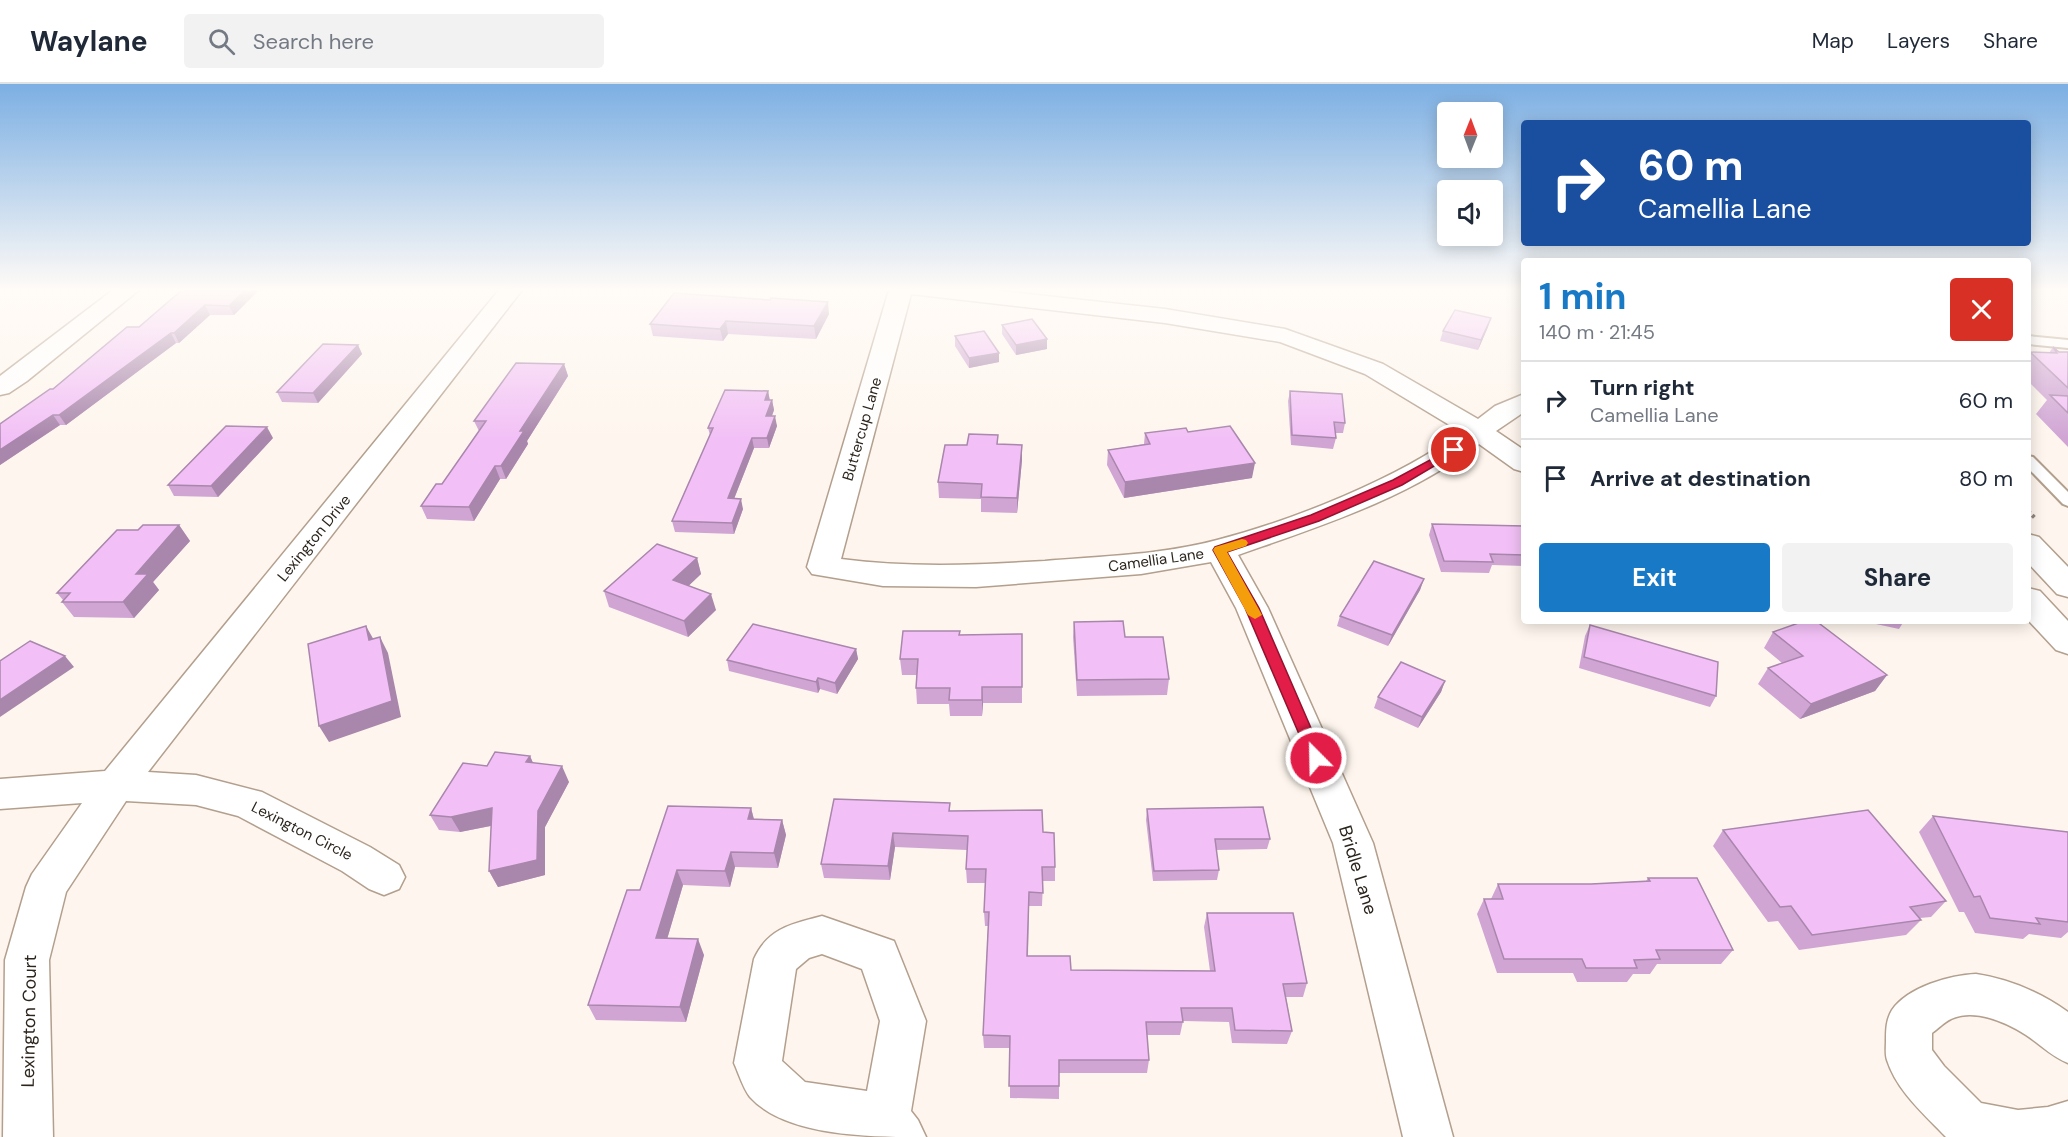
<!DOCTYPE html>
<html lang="en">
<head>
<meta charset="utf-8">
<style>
	:root { --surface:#fff; --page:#f2f2f3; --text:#1f2937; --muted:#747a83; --line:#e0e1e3; --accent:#187ac6 }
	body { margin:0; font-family:"DM Sans",sans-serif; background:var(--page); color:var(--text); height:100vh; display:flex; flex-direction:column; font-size:22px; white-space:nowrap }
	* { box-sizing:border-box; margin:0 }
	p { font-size:20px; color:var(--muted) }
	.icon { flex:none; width:33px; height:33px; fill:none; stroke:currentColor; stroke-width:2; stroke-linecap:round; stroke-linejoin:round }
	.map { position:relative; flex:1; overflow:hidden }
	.sheet { position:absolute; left:1521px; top:174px; width:510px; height:366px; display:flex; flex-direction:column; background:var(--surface); border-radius:6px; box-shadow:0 3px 15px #0003 }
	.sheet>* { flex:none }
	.guide { position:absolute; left:1521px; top:36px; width:510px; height:126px; border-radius:6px; box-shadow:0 3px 15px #0003; background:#1a4fa0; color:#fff; overflow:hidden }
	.needle { width:39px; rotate:1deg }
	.fabs { position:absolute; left:1437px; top:18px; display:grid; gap:12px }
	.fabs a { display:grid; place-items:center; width:66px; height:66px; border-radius:6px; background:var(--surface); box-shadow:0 3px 15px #0003; font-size:30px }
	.pin { position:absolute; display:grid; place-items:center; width:51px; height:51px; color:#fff; margin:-26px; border:3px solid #fff; border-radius:50%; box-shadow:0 2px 6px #0007 }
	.me { position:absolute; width:66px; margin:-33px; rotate:337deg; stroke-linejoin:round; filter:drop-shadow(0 0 4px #0008) }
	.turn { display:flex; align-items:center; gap:21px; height:126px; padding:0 18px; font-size:27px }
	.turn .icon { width:78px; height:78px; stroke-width:2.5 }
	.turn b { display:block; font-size:42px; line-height:51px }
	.round { display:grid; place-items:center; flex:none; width:63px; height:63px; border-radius:6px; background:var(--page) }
	.summary { display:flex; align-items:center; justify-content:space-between; height:102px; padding:0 18px }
	h1 { font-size:36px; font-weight:700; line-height:45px; color:var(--accent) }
	.primary-button { display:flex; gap:12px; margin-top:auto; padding:12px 18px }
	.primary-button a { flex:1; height:69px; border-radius:6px; background:var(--accent); color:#fff; font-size:24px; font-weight:700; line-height:69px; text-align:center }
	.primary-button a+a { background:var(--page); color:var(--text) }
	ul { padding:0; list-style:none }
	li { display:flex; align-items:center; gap:18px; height:78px; padding:0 18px; border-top:2px solid var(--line) }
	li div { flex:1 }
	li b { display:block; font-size:22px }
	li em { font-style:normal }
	header { display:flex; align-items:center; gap:36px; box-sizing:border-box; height:84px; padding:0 30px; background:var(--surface); border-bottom:2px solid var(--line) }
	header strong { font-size:28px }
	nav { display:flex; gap:33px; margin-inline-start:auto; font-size:21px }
	.search { width:420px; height:54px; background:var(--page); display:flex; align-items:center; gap:15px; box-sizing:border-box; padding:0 21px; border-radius:6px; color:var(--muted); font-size:22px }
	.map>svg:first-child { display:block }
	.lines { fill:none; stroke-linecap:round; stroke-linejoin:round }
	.service-casing { stroke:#b39f8d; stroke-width:4 }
	.minor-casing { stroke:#b39f8d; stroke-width:3 }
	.tertiary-casing { stroke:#b39f8d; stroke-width:3 }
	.path { stroke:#908880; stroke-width:4; stroke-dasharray:3 3; stroke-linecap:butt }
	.service { fill:#fff; fill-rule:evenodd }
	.minor { fill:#fff; fill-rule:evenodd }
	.tertiary { fill:#fff; fill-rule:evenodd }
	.wall { fill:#d0a5d4 }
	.shaded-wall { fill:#a986ac }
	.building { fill:#f2c0f6; stroke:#a986ac; stroke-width:1.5 }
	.route { fill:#e11d48; stroke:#92132f; stroke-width:1.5 }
	.slow { fill:#f59e0b }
	.labels { text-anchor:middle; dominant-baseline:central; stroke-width:4.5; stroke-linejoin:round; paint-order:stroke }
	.street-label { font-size:15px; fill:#2c251d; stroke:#fff }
	.near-street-label { font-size:18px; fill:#2c251d; stroke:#fff }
</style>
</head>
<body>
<header>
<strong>Waylane</strong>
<div class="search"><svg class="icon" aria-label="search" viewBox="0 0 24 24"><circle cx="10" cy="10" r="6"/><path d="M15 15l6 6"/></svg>Search here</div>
<nav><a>Map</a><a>Layers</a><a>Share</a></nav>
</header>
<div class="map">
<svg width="2068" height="1053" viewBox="0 0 2068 1053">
	<rect width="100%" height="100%" fill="#fef6ee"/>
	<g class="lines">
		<g class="service-casing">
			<g id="service">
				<path d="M2028,252L2068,256V264L2028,260Z"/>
				<path d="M2028,372L2033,373L2068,408V422L2063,420L2028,384Z"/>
			</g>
		</g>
		<g class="minor-casing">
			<g id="minor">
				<path d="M113,206H139L27,297L9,309L0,311V292Z"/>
				<path d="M499,206H522L148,688L196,691L262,708L370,763L399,781L405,793L399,805L384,811L369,805L342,787L238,732L196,721L126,717L66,808L49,876L53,1053H3L5,876L26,803L32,790L82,719L0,725V695L105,687Z"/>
				<path d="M889,206H990L1165,225L1285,245L1383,280L1478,335L1495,322L1524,310V328L1496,347L1524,366V388L1514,385L1479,360C1409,414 1320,442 1238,471L1268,524L1373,759L1453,1053H1403L1333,759L1236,524L1211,478L1141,490L976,503L883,502L812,490L807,483ZM911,210L1165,239L1280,258L1365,290L1461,348C1397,395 1294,436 1217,456C1161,471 1102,472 1045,477C977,481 909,484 841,475Z"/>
				<path d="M822,832L894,857L926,937L911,1027L918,1036L926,1053C872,1053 786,1053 750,1013C743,1004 739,990 734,979L754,875C768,844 792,840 822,832ZM822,870L862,885L880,937L867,1007L805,998L782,977L796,885L809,874Z"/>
				<path d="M1976,890C2009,895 2040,908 2068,928V979C2051,972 2041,961 2026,951C2006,938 1974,924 1951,935C1944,938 1938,945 1932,949V966L1944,982L1981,1019L2018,1026L2048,1023L2068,1017V1053H1946C1924,1030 1897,1007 1887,976C1885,970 1886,963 1886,957C1886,946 1886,936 1892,926C1908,903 1950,891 1976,890Z"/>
			</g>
		</g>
		<g class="tertiary-casing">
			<g id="tertiary">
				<path d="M2028,450L2039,453L2068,483V513L2057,510L2028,479Z"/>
				<path d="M2028,504L2040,507L2068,537V570L2056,566L2028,536Z"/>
			</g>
		</g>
		<path class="path" d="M2028,427L2036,435"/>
		<use href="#service" class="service"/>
		<use href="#minor" class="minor"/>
		<use href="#tertiary" class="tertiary"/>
	</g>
	<g class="wall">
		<path d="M182,206H259L234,231H210L179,259H176L66,341H60L0,381V340L53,305L139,243Z"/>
		<path d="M770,216L829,230L816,255L728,250L723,257L653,252L650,240Z"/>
		<path d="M1002,241L1047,255V265L1016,271L1002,250Z"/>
		<path d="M1488,243L1478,266L1440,257L1443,247Z"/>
		<path d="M955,252L999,278L969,284L955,262Z"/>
		<path d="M358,261L362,270L318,319L282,318L277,308Z"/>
		<path d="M2053,263L2059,268H2068V363L2036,330L2047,316L2028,297V271L2030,268L2049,269Z"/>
		<path d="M564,280L568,292L527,357L528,360L506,395H500L474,437L427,435L421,422L442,400L479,347L474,337Z"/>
		<path d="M768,307L770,316H772L774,326L772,332L777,342L769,364H754L734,415L743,425L734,450L675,448L672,437L710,351L708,344Z"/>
		<path d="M1290,307L1345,339L1343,349H1335L1336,354L1333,365L1291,361L1288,317Z"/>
		<path d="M1188,348L1252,394L1124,414L1107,381L1108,366L1144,360L1145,349Z"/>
		<path d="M273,354L218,413L174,412L168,401Z"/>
		<path d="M999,360L1022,361V376L1017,429L981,428V415L939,414L938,398L967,361Z"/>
		<path d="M1432,440L1524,442V482L1492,481L1489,489L1441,488L1429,451Z"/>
		<path d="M179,441L190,457L153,498L159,506L134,534L74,533L62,518L63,516L57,509L138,446Z"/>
		<path d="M697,474L701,490L688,502L716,526L688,553L609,523L604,507Z"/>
		<path d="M1424,495L1420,506L1388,562L1337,542L1340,532Z"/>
		<path d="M1862,537H1904L1899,545Z"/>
		<path d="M1074,538L1125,553L1169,595L1167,611L1077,612L1073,553Z"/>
		<path d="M1590,541L1716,612L1710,623L1579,584L1585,552Z"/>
		<path d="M1773,548L1887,591L1875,607L1800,635L1758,600L1768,584L1782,579L1764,564Z"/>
		<path d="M1022,550V619H983L982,632H950L949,620H917L916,604L917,591H902L900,575L960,551Z"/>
		<path d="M856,565L858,575L837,610L820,605L818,609L729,587L727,576Z"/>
		<path d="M1445,597L1441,608L1418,644L1374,624L1378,613Z"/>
		<path d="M530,672L533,679L569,698L545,743V791L498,803L489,787L491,742L460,748L439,746L430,731L487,682Z"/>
		<path d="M950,719V727L1043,748L1055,783V797H1043L1042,822H1029L1028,872L1071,886L1210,887L1204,843L1207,829L1307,899L1303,913H1286L1292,947L1287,960L1232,959L1229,938L1183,937L1180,951H1147L1149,976L1147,989H1059V1015L1010,1014V964H984L983,951L988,842H985L984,828L985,799H967L966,785L967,766L895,763L890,796L824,794L821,780Z"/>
		<path d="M751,724L754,735L782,736L786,751L778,784L735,783L730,803L683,801L667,855L704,871L686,938L596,936L588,921L640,806Z"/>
		<path d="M1147,725L1270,755L1267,765L1216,766L1219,786L1217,796L1153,797L1146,736Z"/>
		<path d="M1933,732L2068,748V848L2061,854L2029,850L2023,855L1975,849L1964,828H1959L1919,748Z"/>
		<path d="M1723,746L1946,817L1931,833L1920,834L1921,836L1906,851L1799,866L1778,837L1768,838L1713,762Z"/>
		<path d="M1648,794L1733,866L1721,880H1657L1650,890H1633L1627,898H1577L1573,889H1497L1477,830L1484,815H1491L1498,800H1591L1646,797Z"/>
	</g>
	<g class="shaded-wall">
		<path d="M245,206H259L234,231L229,222Z"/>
		<path d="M828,218L829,230L816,255L814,242Z"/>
		<path d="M205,221L210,231L179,259L174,249Z"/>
		<path d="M1491,234L1488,243L1478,266L1481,256Z"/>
		<path d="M726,237L728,250L723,257L720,245Z"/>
		<path d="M171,249L176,259L66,341L59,331Z"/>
		<path d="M1047,255V265L1016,271V261Z"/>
		<path d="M358,261L362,270L318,319L313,309Z"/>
		<path d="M999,269V278L969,284V274Z"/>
		<path d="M564,280L568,292L527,357L528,360L506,395L501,382L520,347Z"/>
		<path d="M768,307L770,318L765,316Z"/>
		<path d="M772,316L774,326L768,342L766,332Z"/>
		<path d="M53,331L60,341L0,381V366Z"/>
		<path d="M775,332L777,342L769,364L767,354Z"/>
		<path d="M267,343L273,354L218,413L211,402Z"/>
		<path d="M752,354L754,364L730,425L728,414Z"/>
		<path d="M1022,361V376L1017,429V414Z"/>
		<path d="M1255,379L1252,394L1124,414L1125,398Z"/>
		<path d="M495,382L500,395L474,437L469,423Z"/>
		<path d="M741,415L743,425L734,450L732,439Z"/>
		<path d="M179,441L190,457L153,498L159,506L134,534L123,518L136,490Z"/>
		<path d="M697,474L701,490L678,512L673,496Z"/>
		<path d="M1424,495L1420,506L1388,562L1392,551Z"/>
		<path d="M711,510L716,526L688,553L684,537Z"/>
		<path d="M366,542L375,558L369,556Z"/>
		<path d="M380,553L388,569L401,633L329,658L319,642Z"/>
		<path d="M856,565L858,575L837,610L835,599Z"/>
		<path d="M65,572L74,583L0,633V616Z"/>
		<path d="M1887,591L1875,607L1800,635L1811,620Z"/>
		<path d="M818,594L820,605L818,609L816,598Z"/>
		<path d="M1445,597L1441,608L1418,644L1422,633Z"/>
		<path d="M982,603L983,619L982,632Z"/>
		<path d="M530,672L537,688L526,678Z"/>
		<path d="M562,682L569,698L545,743V791L498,803L489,787L538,727Z"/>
		<path d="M492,724L500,740L460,748L451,733Z"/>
		<path d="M751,724L755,740L748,735Z"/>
		<path d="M782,736L786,751L778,784L774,769Z"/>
		<path d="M893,749L895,763L890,796L888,782Z"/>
		<path d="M731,768L735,783L730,803L725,787Z"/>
		<path d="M677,786L683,801L663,869L656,854Z"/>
		<path d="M698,855L704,871L686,938L680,923Z"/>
	</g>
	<g class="building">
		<path d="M182,206H245L229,222L205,221L174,249H171L59,331H53L0,366V340L50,305H53L127,243H139Z"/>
		<path d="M674,209L770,216L771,214L828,218L814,242L726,237L720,245L650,240Z"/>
		<path d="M1455,226L1491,234L1481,256L1443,247Z"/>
		<path d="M1032,235L1047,255L1016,261L1002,241Z"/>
		<path d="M984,247L999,269L969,274L955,252Z"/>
		<path d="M323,260L358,261L313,309L277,308Z"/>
		<path d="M2053,263L2059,268H2068V304L2030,268L2057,269Z"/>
		<path d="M516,279L564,280L520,347H524L501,382H495L469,423L421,422L436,400H442L486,337H474Z"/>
		<path d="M725,306L768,307L765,316H772L766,332H775L767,354H752L728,414L741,415L732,439L672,437L713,344H708Z"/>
		<path d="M1290,307L1342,310L1345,339L1334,338L1336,354L1292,351Z"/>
		<path d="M2050,311L2068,312V329Z"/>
		<path d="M226,342L267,343L211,402L168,401Z"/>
		<path d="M1230,342L1255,379L1125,398L1108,366L1150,360L1145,349L1186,344L1188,348Z"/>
		<path d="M969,350L998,351L997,360L1022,361L1017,414L981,413L982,400L938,398L945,361H967Z"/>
		<path d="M1432,440L1524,442V471L1490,470L1493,478L1444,477Z"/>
		<path d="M143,441H179L136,490H148L123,518H62L70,509H57L117,446H138Z"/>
		<path d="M657,460L697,474L673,496L711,510L684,537L604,507Z"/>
		<path d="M1374,477L1424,495L1392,551L1340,532Z"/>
		<path d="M1123,537L1125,553H1163L1169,595L1077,596L1074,538Z"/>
		<path d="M1804,537H1816L1887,591L1811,620L1768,584L1803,572L1773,548Z"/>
		<path d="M753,540L856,565L835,599L818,594L816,598L727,576Z"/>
		<path d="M1590,541L1718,578L1716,612L1584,573Z"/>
		<path d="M366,542L369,556L380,553L392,617L319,642L308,560Z"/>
		<path d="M903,547H960L959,551L1022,550V603H982V616H949L950,604H916L918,575H900Z"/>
		<path d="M30,557L65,572L0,616V577Z"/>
		<path d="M1401,578L1445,597L1422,633L1378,613Z"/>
		<path d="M495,668L530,672L526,678L562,682L538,727L537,776L489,787L492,724L451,733L430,731L463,679L487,682Z"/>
		<path d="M834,715L950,719L949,727L1042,726L1043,748L1054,749L1055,783H1042L1043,809L1029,808L1027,872H1070L1071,886L1215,887L1207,829H1293L1307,899L1283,900L1292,947L1235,946L1232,924H1181L1183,938H1146L1149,976H1059V1002H1009L1010,952L983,951L989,828H984L986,785H966L968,752L893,749L888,782L821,780Z"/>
		<path d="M668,722L751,724L748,735L782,736L774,769L731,768L725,787L677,786L656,854L698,855L680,923L588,921L627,806H640Z"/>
		<path d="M1263,723L1270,755H1215L1219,786L1154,787L1147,725Z"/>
		<path d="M1868,726L1946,817L1910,823L1921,836L1812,851L1791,822L1780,823L1723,746Z"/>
		<path d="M1933,732L2068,748V838L2036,834L2040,840L1990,834L1980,812L1974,813Z"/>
		<path d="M1648,794H1697L1733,866H1656L1660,875L1634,876L1637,884H1586L1582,875H1504L1484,815H1503L1498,800H1591L1650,797Z"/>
	</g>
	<linearGradient id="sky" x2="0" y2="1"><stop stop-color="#7cafe3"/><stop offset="0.58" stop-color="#fffbf7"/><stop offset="1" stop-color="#fffbf7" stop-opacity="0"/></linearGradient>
	<rect width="2068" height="354" fill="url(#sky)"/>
	<path class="route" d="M1454,363L1459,366L1458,368L1402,401L1319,437L1227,468L1259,524L1324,674L1322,678H1311L1245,524L1213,466L1215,463L1311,431L1393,396Z"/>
	<path class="slow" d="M1242,455L1246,456L1248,459L1246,462L1227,468L1262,531L1255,535L1248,531L1213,466L1215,463Z"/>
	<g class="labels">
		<g class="street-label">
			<text transform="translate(862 345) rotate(-74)">Buttercup Lane</text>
			<text transform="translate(314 454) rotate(-51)">Lexington Drive</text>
			<text transform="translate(1156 476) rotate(-8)">Camellia Lane</text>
			<text transform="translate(302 747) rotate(27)">Lexington Circle</text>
		</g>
		<g class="near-street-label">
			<text transform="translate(1358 786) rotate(73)">Bridle Lane</text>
			<text transform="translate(29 937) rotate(-89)">Lexington Court</text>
		</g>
	</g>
</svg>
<div class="fabs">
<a><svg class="needle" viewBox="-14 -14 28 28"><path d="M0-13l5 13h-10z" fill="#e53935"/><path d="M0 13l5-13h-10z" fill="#747a83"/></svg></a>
<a><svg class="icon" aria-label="sound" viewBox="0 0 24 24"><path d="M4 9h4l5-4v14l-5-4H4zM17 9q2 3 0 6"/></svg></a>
</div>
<div class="pin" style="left:1454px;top:366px;background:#d93025"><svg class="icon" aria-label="arrive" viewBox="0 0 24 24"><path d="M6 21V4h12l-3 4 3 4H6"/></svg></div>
<svg class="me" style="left:1316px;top:674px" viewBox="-20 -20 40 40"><circle r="17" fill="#e11d48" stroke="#fff" stroke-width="3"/><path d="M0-11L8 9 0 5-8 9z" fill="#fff"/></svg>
<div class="guide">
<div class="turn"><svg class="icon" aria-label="right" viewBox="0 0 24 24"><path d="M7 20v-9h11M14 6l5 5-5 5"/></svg><div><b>60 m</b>Camellia Lane</div></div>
</div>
<section class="sheet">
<div class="summary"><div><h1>1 min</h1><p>140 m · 21:45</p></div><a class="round" style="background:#d93025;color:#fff"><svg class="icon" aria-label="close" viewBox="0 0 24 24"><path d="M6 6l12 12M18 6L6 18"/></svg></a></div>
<ul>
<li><svg class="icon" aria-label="right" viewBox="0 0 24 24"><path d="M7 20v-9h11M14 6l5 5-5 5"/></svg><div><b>Turn right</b><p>Camellia Lane</p></div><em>60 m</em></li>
<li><svg class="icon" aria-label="arrive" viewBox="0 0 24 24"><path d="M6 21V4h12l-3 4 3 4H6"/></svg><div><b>Arrive at destination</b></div><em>80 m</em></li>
</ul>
<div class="primary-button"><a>Exit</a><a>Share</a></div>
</section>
</div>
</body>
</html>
